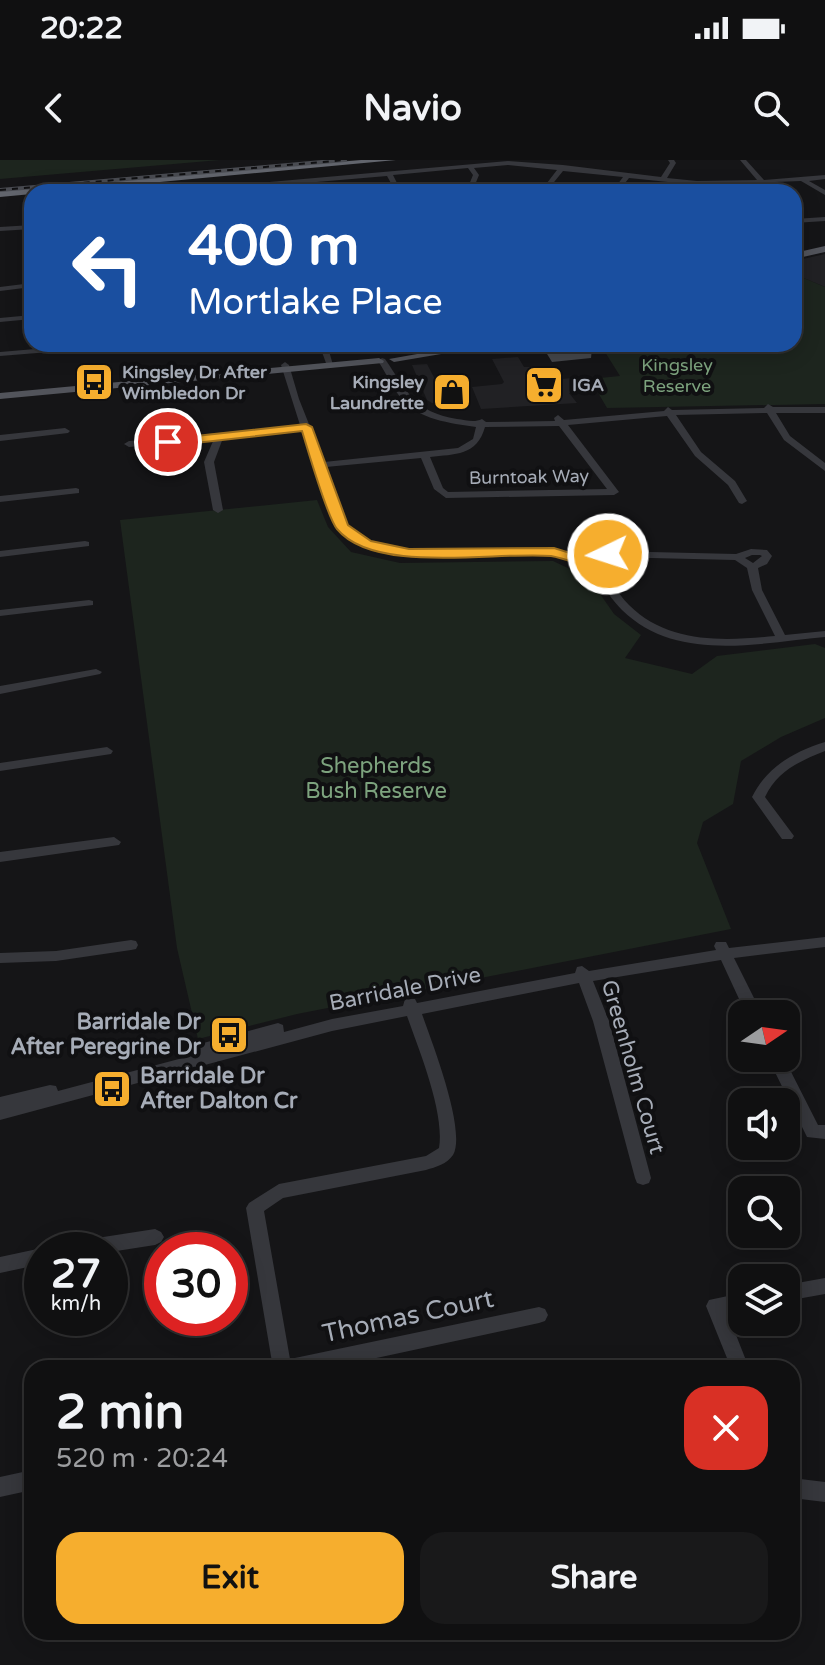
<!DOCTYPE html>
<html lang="en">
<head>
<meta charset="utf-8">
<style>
	:root { --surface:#101011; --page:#19191a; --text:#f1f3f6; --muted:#9c9d9f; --line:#303031; --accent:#f6ae2e }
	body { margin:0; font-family:"Varela Round",sans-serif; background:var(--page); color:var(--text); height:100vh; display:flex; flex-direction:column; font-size:30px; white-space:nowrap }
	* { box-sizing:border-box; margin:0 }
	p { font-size:26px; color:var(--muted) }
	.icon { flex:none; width:44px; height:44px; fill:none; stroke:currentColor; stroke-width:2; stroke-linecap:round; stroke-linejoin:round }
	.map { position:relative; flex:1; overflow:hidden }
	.sheet { position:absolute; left:24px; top:1200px; width:776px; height:280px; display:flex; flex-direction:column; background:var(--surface); border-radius:24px; box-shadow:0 4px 20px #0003,0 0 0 2px var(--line) }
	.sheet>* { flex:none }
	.hud { position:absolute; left:24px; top:24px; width:778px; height:168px; border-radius:24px; box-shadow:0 4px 20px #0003,0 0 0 2px var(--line); background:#1a4fa0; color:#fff; overflow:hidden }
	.needle { width:52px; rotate:77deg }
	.buttons { position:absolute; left:728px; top:840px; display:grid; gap:16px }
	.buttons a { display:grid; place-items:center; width:72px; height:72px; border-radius:16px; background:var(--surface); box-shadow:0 4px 20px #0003,0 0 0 2px var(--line); font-size:40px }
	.speed { position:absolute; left:24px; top:1072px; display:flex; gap:16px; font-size:40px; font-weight:700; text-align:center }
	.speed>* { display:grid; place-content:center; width:104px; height:104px; border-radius:50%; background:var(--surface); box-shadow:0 4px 20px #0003,0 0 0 2px var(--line); line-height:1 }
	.speed small { font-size:20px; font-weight:400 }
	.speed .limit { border:12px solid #d22; background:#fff; color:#111 }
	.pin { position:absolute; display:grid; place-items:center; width:68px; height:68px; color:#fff; margin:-34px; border:4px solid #fff; border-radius:50%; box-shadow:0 2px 8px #0007 }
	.me { position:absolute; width:88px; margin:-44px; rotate:266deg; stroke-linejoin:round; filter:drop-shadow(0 0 6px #0008) }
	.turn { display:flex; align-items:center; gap:28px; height:168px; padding:0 32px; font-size:36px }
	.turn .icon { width:104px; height:104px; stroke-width:2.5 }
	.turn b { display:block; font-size:56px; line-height:68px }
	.round { display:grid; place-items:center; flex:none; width:84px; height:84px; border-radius:24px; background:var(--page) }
	.overview { display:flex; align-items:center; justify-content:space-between; height:136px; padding:0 32px }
	h1 { font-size:48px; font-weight:700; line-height:60px }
	.primary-button { display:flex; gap:16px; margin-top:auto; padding:16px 32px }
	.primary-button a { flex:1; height:92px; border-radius:24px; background:var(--accent); color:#111; font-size:32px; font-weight:700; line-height:92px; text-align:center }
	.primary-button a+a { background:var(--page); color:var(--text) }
	.status { display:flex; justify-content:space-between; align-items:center; height:56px; padding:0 40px; background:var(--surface); direction:ltr }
	.status svg { height:22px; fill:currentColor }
	header { display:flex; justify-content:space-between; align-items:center; height:104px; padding:0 32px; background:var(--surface); font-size:36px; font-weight:700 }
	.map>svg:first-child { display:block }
	.built { fill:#212124 }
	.green { fill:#1d251e }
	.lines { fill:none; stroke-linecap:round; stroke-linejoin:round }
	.minor { fill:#36373c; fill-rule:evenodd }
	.major { fill:#52545b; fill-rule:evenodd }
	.highway { fill:#62656d; fill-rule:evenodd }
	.rail-casing { stroke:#494b51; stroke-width:4 }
	.rail { stroke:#101012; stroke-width:2; stroke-dasharray:6; stroke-linecap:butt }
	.wall { fill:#46484c }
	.building { fill:#515258; stroke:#5e6066; stroke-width:2 }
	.route { fill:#f6ae2e; stroke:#a0711e; stroke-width:2 }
	.labels { text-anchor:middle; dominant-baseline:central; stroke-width:8; stroke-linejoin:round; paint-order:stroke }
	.far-park-label { font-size:18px; fill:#7da37e; stroke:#101012 }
	.far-poi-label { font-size:18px; font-weight:bold; fill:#a6acb7; stroke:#101012; text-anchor:start }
	.far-street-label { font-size:18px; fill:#a6acb7; stroke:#101012 }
	.park-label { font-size:22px; fill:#7da37e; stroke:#101012 }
	.street-label { font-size:22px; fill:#a6acb7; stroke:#101012 }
	.poi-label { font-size:22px; font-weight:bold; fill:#a6acb7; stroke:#101012; text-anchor:end }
	.near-street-label { font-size:26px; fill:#a6acb7; stroke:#101012 }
</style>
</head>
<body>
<div class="status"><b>20:22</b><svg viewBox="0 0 49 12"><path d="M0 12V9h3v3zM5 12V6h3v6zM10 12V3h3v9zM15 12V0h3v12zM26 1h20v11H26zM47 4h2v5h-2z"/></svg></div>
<header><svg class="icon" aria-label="back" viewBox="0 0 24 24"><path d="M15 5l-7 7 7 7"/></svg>Navio<svg class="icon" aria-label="search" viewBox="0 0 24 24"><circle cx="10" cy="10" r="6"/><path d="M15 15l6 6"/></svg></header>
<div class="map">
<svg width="825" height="1505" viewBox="0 0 825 1505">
	<rect width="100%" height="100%" fill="#151517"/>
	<g class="built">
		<path d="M825,94V127L794,114V101Z"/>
		<path d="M518,197L524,207H532L536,214L557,212L562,219L582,217L589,226L580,227L582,231L569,233L577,243L481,249L472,227L502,224L504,222L492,199Z"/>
		<path d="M427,204L440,229L454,230L459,240L432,243L427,240L412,205Z"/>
	</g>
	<g class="green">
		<path d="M0,0H220L0,19Z"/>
		<path d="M794,114L825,127V244L607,248L590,219L620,216L600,184H794Z"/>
		<path d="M317,340L328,367L351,392L400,403L553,401L589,418L614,454L641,475L625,498L692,514L717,496L815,484L825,488V558L781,577L741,601L733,644L703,662L697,683L731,769L297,854L198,879L177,788L120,360Z"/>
	</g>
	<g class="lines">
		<g class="minor">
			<path d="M668,0H674L676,3L667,18L697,21L757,20L740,0H746L764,20L825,15V19L809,21L825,30V35L801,21L697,25L629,18L618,32H612L623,17L563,11L546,32H540L557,10L508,5L474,8L479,15L472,32H466L473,15L468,8L393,15L398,25L397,32H391L392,25L387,16L258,27L238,32H227L258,23L508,1L563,5L661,17L670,3Z"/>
			<path d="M184,30H216L219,32H181Z"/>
			<path d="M825,57V61L794,63V59Z"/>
			<path d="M32,65V69L0,71V67Z"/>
			<path d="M32,123V127L0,131V127Z"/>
			<path d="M32,155V159L0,162V158Z"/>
			<path d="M319,184H327L333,205L326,203Z"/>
			<path d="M59,187H62V191L0,196V192Z"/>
			<path d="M382,198L385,199C407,231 414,252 457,259C466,260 474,263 482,259L486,262L555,261L554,258L558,255L564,260L664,251L668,247L672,250L764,248L768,244L773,247H825V253H776L790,276L825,303V311L784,280L767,253L676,255L701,292L735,321L747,341L742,344L739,343L728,325L695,296L667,256L568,265L619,332L614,335L446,338L434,329L421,298L326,307L339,351L349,368L368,381L389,388L444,392L553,389L586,398L608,391L736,394L751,389L767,390L772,396L767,404L758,408L762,430L785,475L825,471V477C759,483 676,503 622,450C603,431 594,405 566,398C509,383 375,422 337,367C328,353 325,337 321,321C315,304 309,287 302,270L223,278L214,302L223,350L218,353L213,350L204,302L214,279L195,283L191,281L129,287L124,284L129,281L189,276L184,261L188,258L192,261L198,275L300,265L281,205L285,202L289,205L299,239L324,302L458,288L473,279L476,267C450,263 419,260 401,238C392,227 386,213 378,201ZM559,266L607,329L448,332L443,328L430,297C455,294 477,296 485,267ZM752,395H760L762,396L753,403L745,398ZM609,397L735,400L747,408L752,430L775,476C724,481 668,484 629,445C616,432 608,414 593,403Z"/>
			<path d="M65,268L70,271L68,273L0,281V275Z"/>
			<path d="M76,328L79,329V333L0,342V336Z"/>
			<path d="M85,381L89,382V386L0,397V391Z"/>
			<path d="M89,440L93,441V445L0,456V450Z"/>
			<path d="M96,509L102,512L100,514L0,534V526Z"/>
			<path d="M825,582V591C800,601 777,611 765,637L794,676L792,679H782L752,637C767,607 793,592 825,582Z"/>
			<path d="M107,587L113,591L111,594L0,611V603Z"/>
			<path d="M114,677L121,682L119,685L0,702V692Z"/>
			<path d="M825,777V787L734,798L762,854H746L721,800L593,821L609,861L651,1018L649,1023L643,1025L637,1023L635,1018L593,861L579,823L422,854C431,880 467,971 453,995C447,1004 436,1007 426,1010L283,1038L264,1051L290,1199L539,1147L545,1149L548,1155L545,1161L539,1163L330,1208H273L246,1048L249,1043L279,1024L426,996L439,988C445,953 419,890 407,856L332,871L0,960V937L50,925L56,926L58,931L194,895L189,890L192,886L278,863L283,865L284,872L332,859L403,846L405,839H415L417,843L575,813L577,807L582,806L589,811L716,790L714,786L716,782H726L729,788Z"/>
			<path d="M131,780L136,781L138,785L136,789L131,790L56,801L0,803V793L56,791Z"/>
			<path d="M768,898H784L818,965H825V979L807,977Z"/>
			<path d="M155,1069L161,1072L164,1077L161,1082L155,1085L110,1092L62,1090L65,1084L71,1082Z"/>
			<path d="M42,1088L47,1090H42V1104L0,1113V1097Z"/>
			<path d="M825,1118V1134L786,1141V1125Z"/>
			<path d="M742,1133V1149L727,1152L749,1208H731L706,1146L709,1140Z"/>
			<path d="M32,1310V1330L0,1337V1317Z"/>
			<path d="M792,1318L825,1322V1342L792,1338Z"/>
		</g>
		<g class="major">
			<path d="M825,86V92L794,99V93Z"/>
			<path d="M474,184H500L394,202L389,199Z"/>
			<path d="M379,198L384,201L383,203L0,239V233Z"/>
		</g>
		<path class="highway" d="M361,0H396L0,37V31Z"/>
		<g class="rail-casing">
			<path id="rail" d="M0,30L345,0"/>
		</g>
		<use href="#rail" class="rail"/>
	</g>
	<path class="wall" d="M545,184H589L592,188L591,198L552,202L544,189Z"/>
	<path class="building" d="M548,184H589L592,188L553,192Z"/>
	<path class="route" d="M306,264L312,267L348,365L371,381L409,389L554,388L586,398L608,390L615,394L586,406C575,403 563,398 551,396C497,391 375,415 337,369C327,357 308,290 302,271L168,286L162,282L168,279Z"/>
	<defs>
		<g id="bus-square" transform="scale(2)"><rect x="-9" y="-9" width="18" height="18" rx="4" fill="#f6ae2e" stroke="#101012"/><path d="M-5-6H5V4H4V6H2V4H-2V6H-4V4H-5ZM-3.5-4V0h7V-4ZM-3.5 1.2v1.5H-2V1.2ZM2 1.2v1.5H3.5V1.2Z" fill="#111"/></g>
		<g id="supermarket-square" transform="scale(2)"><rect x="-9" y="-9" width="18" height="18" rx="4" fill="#f6ae2e" stroke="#101012"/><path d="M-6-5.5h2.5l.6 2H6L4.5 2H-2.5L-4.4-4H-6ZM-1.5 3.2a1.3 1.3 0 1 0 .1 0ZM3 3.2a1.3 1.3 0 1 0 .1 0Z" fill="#111"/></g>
		<g id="shop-square" transform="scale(2)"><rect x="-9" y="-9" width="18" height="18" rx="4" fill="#f6ae2e" stroke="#101012"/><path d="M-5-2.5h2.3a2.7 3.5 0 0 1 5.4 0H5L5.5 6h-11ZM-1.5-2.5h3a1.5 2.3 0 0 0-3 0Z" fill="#111"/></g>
	</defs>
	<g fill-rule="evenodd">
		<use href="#bus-square" x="94" y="222"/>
		<use href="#supermarket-square" x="544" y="225"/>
		<use href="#shop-square" x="452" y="232"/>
		<use href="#bus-square" x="229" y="875"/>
		<use href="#bus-square" x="112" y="929"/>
	</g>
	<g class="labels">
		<g class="far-park-label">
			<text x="677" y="205">Kingsley<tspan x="677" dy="21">Reserve</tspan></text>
		</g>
		<g class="far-poi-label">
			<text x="122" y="212">Kingsley Dr After<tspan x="122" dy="21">Wimbledon Dr</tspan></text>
			<text x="424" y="222" text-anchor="end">Kingsley<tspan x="424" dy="21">Laundrette</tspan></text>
			<text x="572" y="225">IGA</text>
		</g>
		<g class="far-street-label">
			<text transform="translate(529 317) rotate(-1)">Burntoak Way</text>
		</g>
		<g class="park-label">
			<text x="376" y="606">Shepherds<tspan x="376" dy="25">Bush Reserve</tspan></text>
		</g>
		<g class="street-label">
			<text transform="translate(405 829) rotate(-11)">Barridale Drive</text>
			<text transform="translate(633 907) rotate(74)">Greenholm Court</text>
		</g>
		<g class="poi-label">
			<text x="201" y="862">Barridale Dr<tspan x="201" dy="25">After Peregrine Dr</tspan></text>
			<text x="140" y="916" text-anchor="start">Barridale Dr<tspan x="140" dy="25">After Dalton Cr</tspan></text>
		</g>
		<g class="near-street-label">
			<text transform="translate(408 1156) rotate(-12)">Thomas Court</text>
		</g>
	</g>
</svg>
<div class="buttons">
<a><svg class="needle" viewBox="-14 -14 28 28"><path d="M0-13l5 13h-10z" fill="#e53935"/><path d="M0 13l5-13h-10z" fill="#9c9d9f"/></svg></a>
<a><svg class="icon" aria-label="sound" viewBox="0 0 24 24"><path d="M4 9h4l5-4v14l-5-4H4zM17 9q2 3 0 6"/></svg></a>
<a><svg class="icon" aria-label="search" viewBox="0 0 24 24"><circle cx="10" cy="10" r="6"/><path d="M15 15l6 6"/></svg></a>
<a><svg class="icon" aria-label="layers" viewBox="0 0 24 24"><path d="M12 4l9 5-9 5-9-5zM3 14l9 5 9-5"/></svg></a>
</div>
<div class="speed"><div>27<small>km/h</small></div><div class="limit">30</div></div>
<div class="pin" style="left:168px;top:282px;background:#d93025"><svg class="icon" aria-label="arrive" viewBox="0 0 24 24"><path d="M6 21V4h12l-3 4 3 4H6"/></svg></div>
<svg class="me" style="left:608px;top:394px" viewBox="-20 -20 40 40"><circle r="17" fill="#f6ae2e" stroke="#fff" stroke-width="3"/><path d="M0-11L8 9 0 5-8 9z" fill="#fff"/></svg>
<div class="hud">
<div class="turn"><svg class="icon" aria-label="left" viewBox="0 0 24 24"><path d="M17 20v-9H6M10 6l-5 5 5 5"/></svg><div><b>400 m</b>Mortlake Place</div></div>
</div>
<section class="sheet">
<div class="overview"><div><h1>2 min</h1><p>520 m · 20:24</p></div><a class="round" style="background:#d93025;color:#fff"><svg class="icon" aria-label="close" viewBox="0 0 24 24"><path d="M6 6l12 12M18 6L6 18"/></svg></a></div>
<div class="primary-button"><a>Exit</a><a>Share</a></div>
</section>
</div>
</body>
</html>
